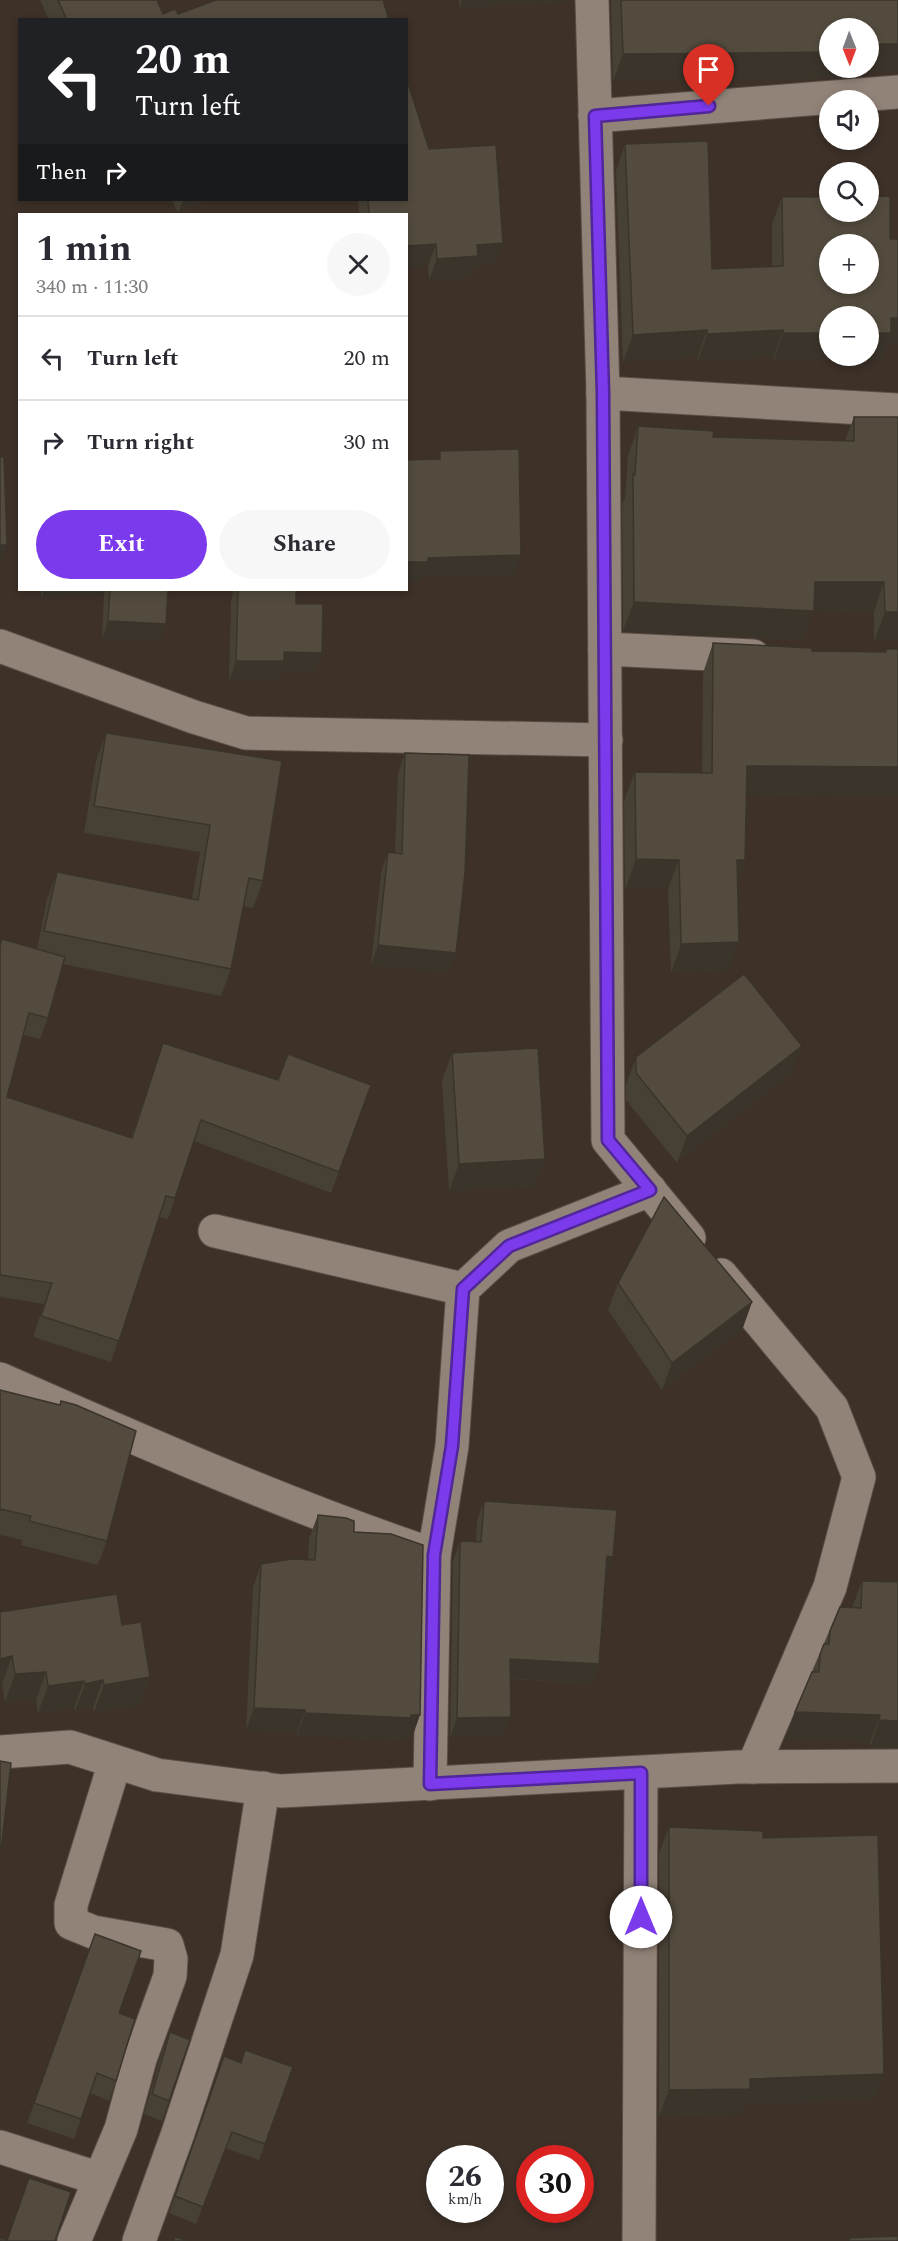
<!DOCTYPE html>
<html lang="en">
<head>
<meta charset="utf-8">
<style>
	:root { --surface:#fff; --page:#f7f7f7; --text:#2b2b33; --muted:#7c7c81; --line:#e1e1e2; --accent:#7c3aed }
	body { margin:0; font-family:Spectral,serif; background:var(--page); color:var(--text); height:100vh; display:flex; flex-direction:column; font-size:22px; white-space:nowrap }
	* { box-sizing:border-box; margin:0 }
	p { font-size:20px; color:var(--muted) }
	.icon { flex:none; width:33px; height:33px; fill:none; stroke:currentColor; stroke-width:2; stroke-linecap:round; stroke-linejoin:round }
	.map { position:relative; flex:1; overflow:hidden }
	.drawer { position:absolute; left:18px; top:213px; width:390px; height:378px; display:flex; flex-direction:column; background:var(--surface); border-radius:0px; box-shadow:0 3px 9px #0003 }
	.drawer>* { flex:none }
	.guide { position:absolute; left:18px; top:18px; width:390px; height:183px; border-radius:0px; box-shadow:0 3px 9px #0003; background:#202124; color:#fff; overflow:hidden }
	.needle { width:39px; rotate:179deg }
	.fabs { position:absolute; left:819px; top:18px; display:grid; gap:12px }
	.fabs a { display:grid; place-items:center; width:60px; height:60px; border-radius:50%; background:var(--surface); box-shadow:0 3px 9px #0003; font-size:30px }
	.speed { position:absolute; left:426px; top:2145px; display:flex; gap:12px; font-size:30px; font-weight:700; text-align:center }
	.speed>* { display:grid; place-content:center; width:78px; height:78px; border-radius:50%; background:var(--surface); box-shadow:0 3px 9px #0003; line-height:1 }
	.speed small { font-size:15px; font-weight:400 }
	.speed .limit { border:9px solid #d22; background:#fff; color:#111 }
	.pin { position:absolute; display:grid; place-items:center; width:51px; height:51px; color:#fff; margin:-62px -26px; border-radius:50% 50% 50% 0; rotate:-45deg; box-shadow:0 0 6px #0007 }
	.pin .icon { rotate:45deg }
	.me { position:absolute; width:66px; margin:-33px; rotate:0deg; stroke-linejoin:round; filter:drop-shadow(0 0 4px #0008) }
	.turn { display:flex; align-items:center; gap:21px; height:126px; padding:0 18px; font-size:27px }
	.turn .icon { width:78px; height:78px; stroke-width:2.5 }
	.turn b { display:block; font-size:42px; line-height:51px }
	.then { display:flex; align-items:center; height:57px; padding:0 18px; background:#0003; gap:12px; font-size:22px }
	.round { display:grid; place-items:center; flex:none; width:63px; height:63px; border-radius:32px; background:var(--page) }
	.summary { display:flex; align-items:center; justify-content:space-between; height:102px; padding:0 18px }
	h1 { font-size:36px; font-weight:700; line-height:45px }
	.cta { display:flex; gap:12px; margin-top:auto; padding:12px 18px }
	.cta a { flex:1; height:69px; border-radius:36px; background:var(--accent); color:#fff; font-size:24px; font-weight:700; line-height:69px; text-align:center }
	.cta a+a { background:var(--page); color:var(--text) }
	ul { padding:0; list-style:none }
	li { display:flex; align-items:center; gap:18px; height:84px; padding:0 18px; border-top:2px solid var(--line) }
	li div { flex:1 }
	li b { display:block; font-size:22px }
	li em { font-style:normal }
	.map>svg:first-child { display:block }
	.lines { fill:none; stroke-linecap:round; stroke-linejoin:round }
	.minor-casing { stroke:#594f47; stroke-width:35 }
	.minor { stroke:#928379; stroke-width:33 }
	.wall { fill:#474035 }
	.shaded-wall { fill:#3a342b }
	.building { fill:#534b3e; stroke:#3a342b; stroke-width:1.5; fill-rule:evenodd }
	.route-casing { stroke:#51269a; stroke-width:15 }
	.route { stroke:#7c3aed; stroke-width:10 }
</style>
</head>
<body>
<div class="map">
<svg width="898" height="2241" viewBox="0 0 898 2241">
	<rect width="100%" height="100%" fill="#3d3128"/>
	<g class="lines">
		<g class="minor-casing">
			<g id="minor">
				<path d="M592,0L603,393L608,1140L689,1238"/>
				<path d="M595,116L898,92"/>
				<path d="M603,393L898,410"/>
				<path d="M0,646L194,717L246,733L606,740"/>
				<path d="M605,649L753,656"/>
				<path d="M215,1231L463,1289"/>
				<path d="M721,1275L832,1408L859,1477L830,1587L753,1767"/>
				<path d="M0,1379C143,1442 286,1505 434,1555L452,1446L463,1289L509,1246L650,1190"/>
				<path d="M0,1752L70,1747L157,1775L281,1791L737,1767L898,1766"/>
				<path d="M430,1784L434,1555"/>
				<path d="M0,2147L100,2179"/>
				<path d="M74,2241L121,2129L140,2059L170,1976L171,1959L167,1945L93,1932L71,1923V1905L115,1762"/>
				<path d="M139,2241L178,2133L237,1955L263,1788"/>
				<path d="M639,2241L641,1773"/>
			</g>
		</g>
		<use href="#minor" class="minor"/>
	</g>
	<g class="wall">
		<path d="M40,0H157L163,14H178L389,20H49Z"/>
		<path d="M459,0H574L573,1L459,8Z"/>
		<path d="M611,0H898L843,72L840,78L613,81Z"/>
		<path d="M625,144L712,269L772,266V224L782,197L890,239H898V345H887L881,360H774V357L698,361V357L623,362L616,171Z"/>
		<path d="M429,149L495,264L474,266L470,278L429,280L428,266L406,214H359L358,200H406Z"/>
		<path d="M172,200H207L178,213Z"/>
		<path d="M854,417L898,641H874V612L813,611L803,640L623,631L622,504L625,498L628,456L638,426L713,437L845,440Z"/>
		<path d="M41,590H168L166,624L160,641L102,639L104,593L41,598Z"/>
		<path d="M234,590H296V604L322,653L315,673L280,672L277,681H229L231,600Z"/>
		<path d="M713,643L812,651L885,652L886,649H898V797L746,795L728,971L671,973L668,889H625L624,801L635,772L702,773L703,673Z"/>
		<path d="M106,733L282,761L263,881L253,908L243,906L231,969L221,996L63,964L48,1018L40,1039L23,1035L7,1097L131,1137L163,1043L278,1080L371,1085L331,1193L194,1141L168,1219L159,1217L111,1362L33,1337L44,1304L0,1297V943L37,949L47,899L57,872L192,899L200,852L84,833L96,761Z"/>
		<path d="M405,753L449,973L371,965L381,872L388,852L395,853L398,773Z"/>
		<path d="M452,1053L545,1159L535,1186L449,1191L442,1080Z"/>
		<path d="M636,1057L792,1073L677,1163L626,1100V1085Z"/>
		<path d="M618,1283L752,1302L742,1330L662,1390L608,1310Z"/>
		<path d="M0,1390L107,1541L98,1565L21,1545L22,1540L0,1535Z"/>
		<path d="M484,1501L613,1557L606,1576L599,1664L592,1684L510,1679L504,1736L450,1737L453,1561L460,1541L476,1542L477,1520Z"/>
		<path d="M318,1515L412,1738H403L402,1740L297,1736V1733L246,1730L253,1587L261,1564L308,1560L309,1538Z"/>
		<path d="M862,1581L898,1582V1748L870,1747V1742L785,1739L830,1631L852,1608Z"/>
		<path d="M0,1612L122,1625L150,1677L140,1705L94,1712L93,1708L75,1711L74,1708L38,1713L36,1700L5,1702L2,1684Z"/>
		<path d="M669,1827L763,1838L875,2100L744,2104L740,2115L659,2116V1853Z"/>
		<path d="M95,1934L119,2013L116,2081L109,2101L90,2093L74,2139L27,2123Z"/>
		<path d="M170,2032L169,2101L162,2121L144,2114L162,2052Z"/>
		<path d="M224,2056L265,2144L259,2160L225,2148L196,2224L169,2213Z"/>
	</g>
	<g class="shaded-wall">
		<path d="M462,0H574L573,1L459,8Z"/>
		<path d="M868,44H898V71L843,72L840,78H831L613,81L623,54L830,52V68H868Z"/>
		<path d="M183,200H207L178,213Z"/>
		<path d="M503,243L495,264L474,266L470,278L429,280L437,259L477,245Z"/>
		<path d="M436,244L428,266L406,267V246Z"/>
		<path d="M891,318H898V345H887L881,360H774L783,333H830V356H868V333Z"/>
		<path d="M707,330L698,357L623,362L633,335Z"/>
		<path d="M783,330L774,357L698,361L707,334Z"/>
		<path d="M0,545H7L0,564Z"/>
		<path d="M521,555L514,575L422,577L420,582H406V562L428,558Z"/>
		<path d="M815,582H884L874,612L813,611L803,640L623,631L634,602Z"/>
		<path d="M44,590H106L104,593L41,598Z"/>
		<path d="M885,612H898V641H874Z"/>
		<path d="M108,621L166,624L160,641L102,639Z"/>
		<path d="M284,652L322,653L315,673L280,672L277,681H229L236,661Z"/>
		<path d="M747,766L898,767V797L736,795Z"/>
		<path d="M636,859L679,860L668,889H625Z"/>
		<path d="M737,860H745L735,890Z"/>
		<path d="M739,942L728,971L671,973L681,944Z"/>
		<path d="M378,945L456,953L449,973L371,965Z"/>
		<path d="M802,1046L792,1073L677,1163L687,1136Z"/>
		<path d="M545,1159L535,1186L449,1191L459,1164Z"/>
		<path d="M752,1302L742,1330L662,1390L672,1363Z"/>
		<path d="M607,1556L613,1557L606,1576Z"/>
		<path d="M12,1656L2,1684H0V1659Z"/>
		<path d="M510,1659L599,1664L592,1684L503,1678Z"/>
		<path d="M46,1672L36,1700L5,1702L15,1674Z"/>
		<path d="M150,1677L140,1705L94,1712L104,1685Z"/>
		<path d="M103,1680L93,1708L75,1711L85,1684Z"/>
		<path d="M84,1681L74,1708L38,1713L48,1686Z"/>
		<path d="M254,1708L305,1710L297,1733L246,1730Z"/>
		<path d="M795,1712L880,1715L870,1742L785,1739Z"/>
		<path d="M305,1713L411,1715H420L412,1738H403L402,1740L297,1736Z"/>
		<path d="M511,1717L504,1736L450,1737L457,1718Z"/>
		<path d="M879,1720L898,1721V1748L870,1747Z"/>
		<path d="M884,2074L875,2100L744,2104L740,2115L659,2116L669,2090L750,2079Z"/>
	</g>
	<g class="building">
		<path d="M58,0H157L163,14L175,9L178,14L216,0H383L389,20H67Z"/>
		<path d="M621,0H898V44H868V28H830V52L623,54Z"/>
		<path d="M406,77L429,149L496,145L503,243L477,245L478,256L437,259L436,244L406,246V214H369L368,200H406Z"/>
		<path d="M708,141L712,269L783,266L782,197H830V212H868V197L890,196V239H898V318H891V333H868V316H830V333H783V330L707,334V330L633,335L625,144ZM830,244H868V284H830Z"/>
		<path d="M854,417H898V612H885L884,582H815L814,611L634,602L633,474L635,475L638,426L714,431L713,437L854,441Z"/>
		<path d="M519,449L521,555L428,558V562H406V460L440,459V451Z"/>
		<path d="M0,457H4L7,545H0Z"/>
		<path d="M110,590H168L166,624L108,621Z"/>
		<path d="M238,590H296V604H323L322,653L284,652V661H236Z"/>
		<path d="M713,643L812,648V651L886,652V649H898V767L747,766L745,860H737L739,942L681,944L679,860L636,859L635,772L712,773Z"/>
		<path d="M106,733L282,761L263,881L249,878L231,969L44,931L57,872L198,900L210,825L94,806Z"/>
		<path d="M405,753L469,755L465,873L456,953L378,945L388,852L402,854Z"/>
		<path d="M2,939L65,957L48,1018L29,1013L7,1097L132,1138L163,1043L278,1080L288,1054L371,1085L339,1172L201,1120L175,1198L166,1196L119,1341L41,1316L52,1283L0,1275V945Z"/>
		<path d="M744,974L802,1046L687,1136L636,1073V1057Z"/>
		<path d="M538,1048L545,1159L459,1164L452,1053Z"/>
		<path d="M664,1197L752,1302L672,1363L618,1283Z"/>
		<path d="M0,1390L60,1405L61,1401L76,1405L136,1431L107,1541L29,1521L31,1516L0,1509Z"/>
		<path d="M484,1501L617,1510L613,1557L607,1556L599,1664L510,1659L511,1717L457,1718L460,1541L481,1542Z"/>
		<path d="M318,1515L346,1518L354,1521V1532L391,1534L423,1545L420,1715H411V1718L305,1713V1710L254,1708L261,1564L292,1559L315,1560Z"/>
		<path d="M862,1581L898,1582V1721L879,1720L880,1715L795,1712L812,1672H819L820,1655L824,1644H829L830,1631L840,1607L861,1608Z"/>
		<path d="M117,1594L122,1625L141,1622L150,1677L104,1685L103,1680L85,1684L84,1681L48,1686L46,1672L15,1674L12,1656L0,1659V1612Z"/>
		<path d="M0,1761L11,1763L1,1851H0Z"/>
		<path d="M669,1827L763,1831V1838L878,1835L884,2074L750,2079V2089L669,2090Z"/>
		<path d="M95,1934L141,1951L119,2013L135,2019L116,2081L97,2073L81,2119L34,2103Z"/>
		<path d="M170,2032L190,2040L169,2101L152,2094Z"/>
		<path d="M245,2050L293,2067L265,2144L232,2132L203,2207L175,2196L224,2056L241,2063Z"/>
		<path d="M29,2178L71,2192L55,2241H0V2238L7,2240Z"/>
		<path d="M898,2236V2241H849V2238Z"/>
		<path d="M175,2237L189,2241H174Z"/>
	</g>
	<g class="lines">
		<g class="route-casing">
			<path id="route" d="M641,1917V1773L430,1784L434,1555L452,1446L463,1289L509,1246L650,1190L608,1140L603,393L595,116L709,106"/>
		</g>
		<use href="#route" class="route"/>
	</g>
</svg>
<div class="fabs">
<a><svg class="needle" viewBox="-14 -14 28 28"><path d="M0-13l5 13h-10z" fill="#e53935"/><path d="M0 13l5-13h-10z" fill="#7c7c81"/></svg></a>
<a><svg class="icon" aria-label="sound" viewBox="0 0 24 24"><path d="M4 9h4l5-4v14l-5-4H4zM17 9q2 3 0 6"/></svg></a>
<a><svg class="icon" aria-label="search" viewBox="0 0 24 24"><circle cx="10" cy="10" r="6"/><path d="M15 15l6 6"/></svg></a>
<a>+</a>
<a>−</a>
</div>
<div class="speed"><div>26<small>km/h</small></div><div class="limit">30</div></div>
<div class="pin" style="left:709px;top:106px;background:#d93025"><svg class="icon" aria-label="arrive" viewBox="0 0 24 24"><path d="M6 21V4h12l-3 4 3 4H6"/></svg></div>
<svg class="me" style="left:641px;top:1917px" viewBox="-20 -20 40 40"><circle r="19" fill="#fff"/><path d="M0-13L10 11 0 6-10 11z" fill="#7c3aed"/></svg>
<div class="guide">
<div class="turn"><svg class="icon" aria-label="left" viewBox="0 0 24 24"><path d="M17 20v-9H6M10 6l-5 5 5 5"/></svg><div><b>20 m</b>Turn left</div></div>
<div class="then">Then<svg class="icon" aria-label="right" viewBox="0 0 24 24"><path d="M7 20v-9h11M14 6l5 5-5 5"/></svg></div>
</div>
<section class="drawer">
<div class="summary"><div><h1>1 min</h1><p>340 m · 11:30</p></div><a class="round"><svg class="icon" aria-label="close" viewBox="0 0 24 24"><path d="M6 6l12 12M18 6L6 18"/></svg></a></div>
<ul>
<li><svg class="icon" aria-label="left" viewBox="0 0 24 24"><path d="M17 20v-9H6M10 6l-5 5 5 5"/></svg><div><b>Turn left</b></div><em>20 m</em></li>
<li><svg class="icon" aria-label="right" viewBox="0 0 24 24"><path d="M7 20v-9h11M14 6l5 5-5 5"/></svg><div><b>Turn right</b></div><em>30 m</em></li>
</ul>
<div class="cta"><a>Exit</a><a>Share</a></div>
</section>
</div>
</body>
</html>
